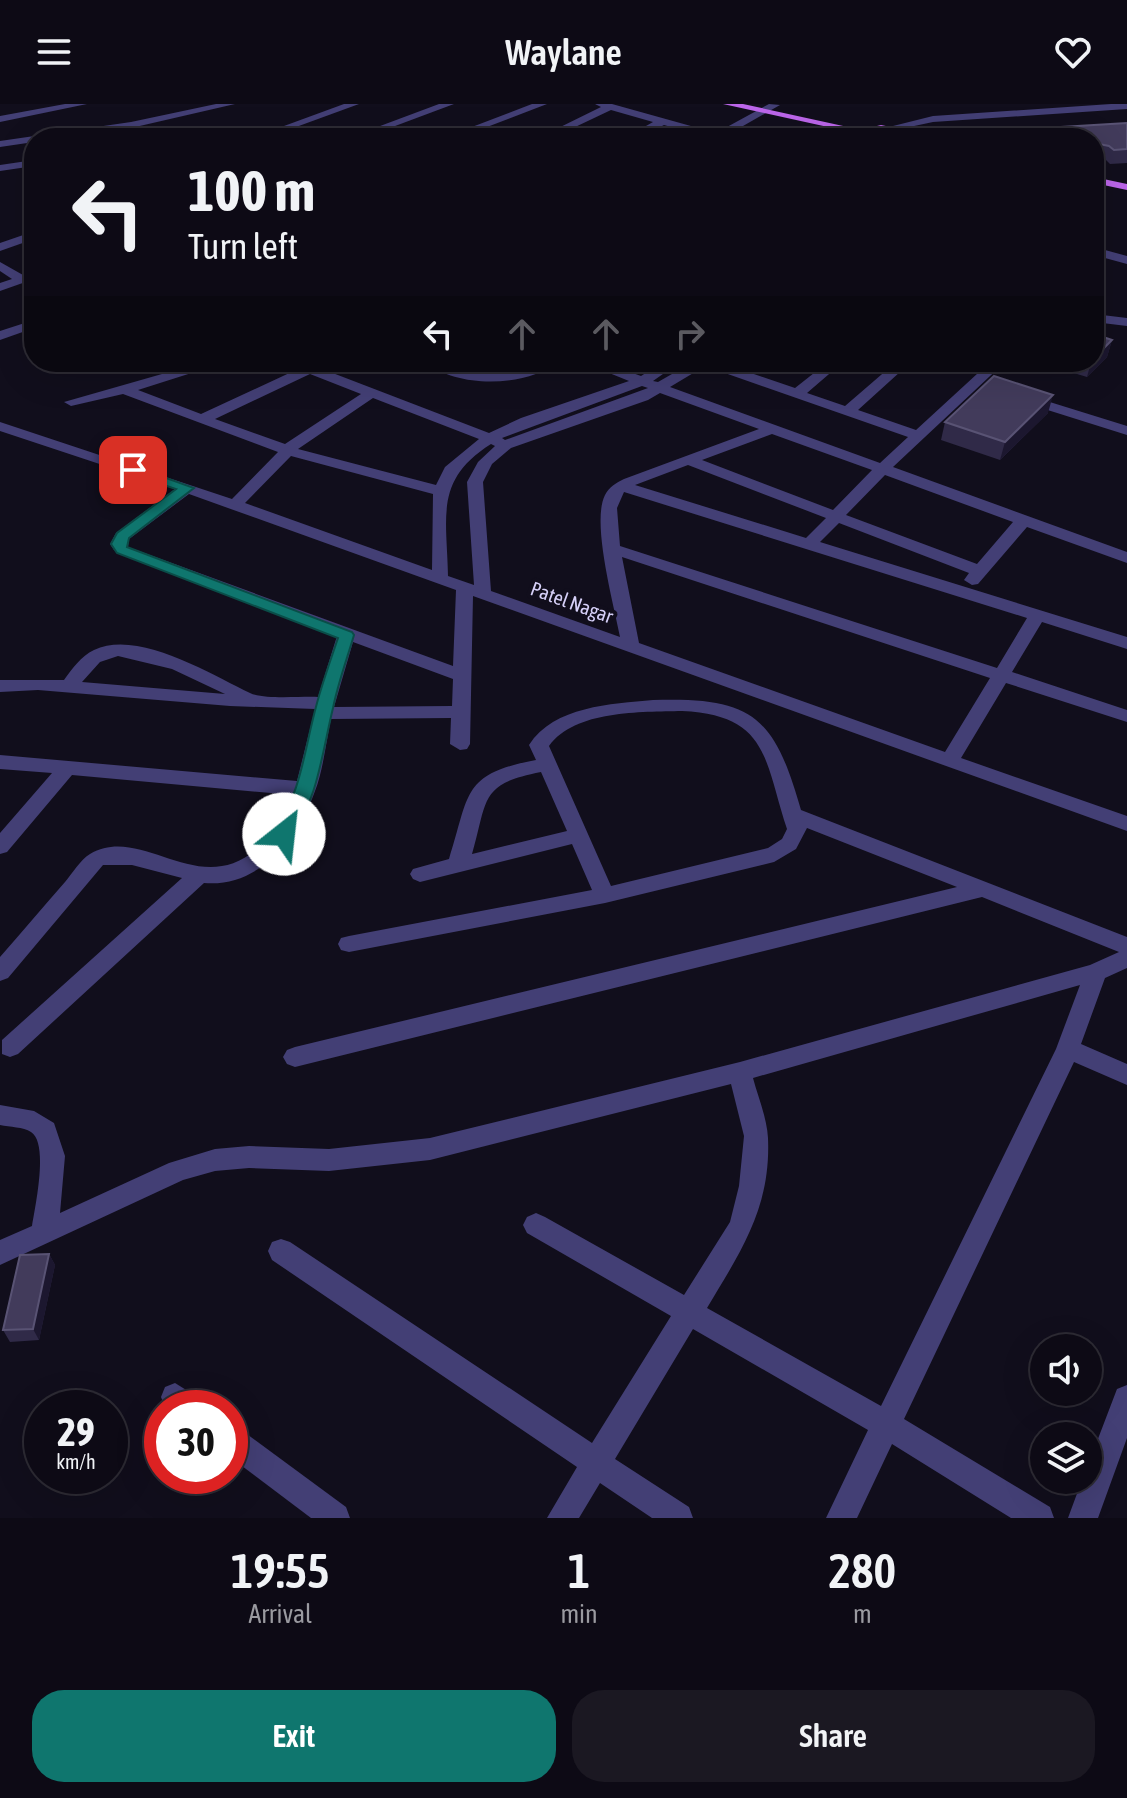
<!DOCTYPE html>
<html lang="en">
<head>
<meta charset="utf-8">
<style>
	:root { --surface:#0d0a15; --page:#1b1822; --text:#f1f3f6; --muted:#9a9aa0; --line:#2d2b34; --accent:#0f766e }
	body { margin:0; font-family:"Asap Condensed",sans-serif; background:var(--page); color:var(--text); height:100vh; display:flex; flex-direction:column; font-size:30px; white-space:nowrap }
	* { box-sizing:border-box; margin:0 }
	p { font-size:26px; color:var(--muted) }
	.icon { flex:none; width:44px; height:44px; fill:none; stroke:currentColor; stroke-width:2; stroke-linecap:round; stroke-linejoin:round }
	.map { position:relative; height:1414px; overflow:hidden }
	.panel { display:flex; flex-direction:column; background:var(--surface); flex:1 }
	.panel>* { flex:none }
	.hud { position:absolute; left:24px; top:24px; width:1080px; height:244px; border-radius:32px; box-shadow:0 8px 32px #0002,0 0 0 2px var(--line); background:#0d0a15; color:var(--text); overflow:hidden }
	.buttons { position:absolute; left:1030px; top:1230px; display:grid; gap:16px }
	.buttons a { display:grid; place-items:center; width:72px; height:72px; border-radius:50%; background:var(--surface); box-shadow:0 8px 32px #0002,0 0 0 2px var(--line); font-size:40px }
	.speed { position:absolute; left:24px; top:1286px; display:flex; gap:16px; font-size:40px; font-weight:700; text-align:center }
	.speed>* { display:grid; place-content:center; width:104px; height:104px; border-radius:50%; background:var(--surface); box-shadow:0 8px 32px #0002,0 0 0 2px var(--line); line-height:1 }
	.speed small { font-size:20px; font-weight:400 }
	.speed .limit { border:12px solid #d22; background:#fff; color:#111 }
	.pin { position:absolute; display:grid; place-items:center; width:68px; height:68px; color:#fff; margin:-34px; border-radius:16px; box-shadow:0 4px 12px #0006 }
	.me { position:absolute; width:88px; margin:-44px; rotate:29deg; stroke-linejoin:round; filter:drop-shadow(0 0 6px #0008) }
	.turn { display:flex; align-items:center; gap:28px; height:168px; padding:0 32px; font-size:36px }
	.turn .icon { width:104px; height:104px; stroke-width:2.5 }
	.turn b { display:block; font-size:56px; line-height:68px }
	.lanes { display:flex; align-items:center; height:76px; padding:0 32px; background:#0003; justify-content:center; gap:40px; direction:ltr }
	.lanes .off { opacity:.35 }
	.eta { display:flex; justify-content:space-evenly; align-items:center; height:136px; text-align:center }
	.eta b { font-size:48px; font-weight:600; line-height:56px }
	.primary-button { display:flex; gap:16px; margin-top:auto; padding:16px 32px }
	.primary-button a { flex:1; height:92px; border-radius:32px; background:var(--accent); color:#fff; font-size:32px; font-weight:600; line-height:92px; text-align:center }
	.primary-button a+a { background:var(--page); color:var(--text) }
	header { display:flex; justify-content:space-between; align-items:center; height:104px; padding:0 32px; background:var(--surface); font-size:36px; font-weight:600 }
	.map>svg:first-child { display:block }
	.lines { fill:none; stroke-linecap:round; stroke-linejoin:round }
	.minor { fill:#433f75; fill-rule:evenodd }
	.major { fill:#bc66ea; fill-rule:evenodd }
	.wall { fill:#302a48 }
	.shaded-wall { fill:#1c172f }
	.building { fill:#423b5b; stroke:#595374; stroke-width:2 }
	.route { fill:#0f766e; stroke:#0a4d48; stroke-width:2 }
	.labels { text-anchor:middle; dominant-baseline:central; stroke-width:8; stroke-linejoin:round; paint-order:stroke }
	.street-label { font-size:20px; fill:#d6d0f8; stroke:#110e1c }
</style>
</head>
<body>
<header><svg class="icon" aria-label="menu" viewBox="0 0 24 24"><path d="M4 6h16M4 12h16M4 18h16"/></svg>Waylane<svg class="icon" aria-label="heart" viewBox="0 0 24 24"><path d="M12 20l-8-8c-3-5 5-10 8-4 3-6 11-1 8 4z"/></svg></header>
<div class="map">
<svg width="1127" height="1414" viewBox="0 0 1127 1414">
	<rect width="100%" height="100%" fill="#110e1c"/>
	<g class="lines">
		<g class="minor">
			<path d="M65,0H87L0,18V12Z"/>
			<path d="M216,0H235L131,24L61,34H34V38L0,43V37L131,18Z"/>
			<path d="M344,0H359L266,34H251Z"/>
			<path d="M439,0H454L363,34H348Z"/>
			<path d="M532,0H547L458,34H443Z"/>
			<path d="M595,0H612L716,29L769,0L780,1L722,34H709L664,21L638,34H625L653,18L611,6L552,34H538L601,3Z"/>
			<path d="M1111,0H1127V5L933,18L886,28L881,25L933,12Z"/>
			<path d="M34,56V62L0,67V61Z"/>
			<path d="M24,91L34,93V135L0,147V139L32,128L28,125Z"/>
			<path d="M1094,143L1127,152V160L1094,151Z"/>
			<path d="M0,158L23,171L34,167V175L0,187V179L12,175L0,167Z"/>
			<path d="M1094,210L1127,214V222L1094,218Z"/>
			<path d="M34,216V224L0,236V227Z"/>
			<path d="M204,258H226L138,286L201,310L298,265L285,258H304L489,329L521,314L629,277L582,258H602L641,272L663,258H680L653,277L658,278L693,258H719L795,284L828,258H843L807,289L845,302L896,258H911L858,306L916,326L990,258H1005L893,363L1127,448V459L1027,423L978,480L972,481L964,476L969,469L839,419L820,438L1127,533V545L1042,518L1012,568L1127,606V618L1006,579L961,654L1127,712V727L473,492L470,640L467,645L460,646L450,640L451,614L331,615C326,638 323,667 315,687C299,734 259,784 204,779L18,950L10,953L2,950V936L182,774L132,761H103L8,874L0,877V853C22,828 43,803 65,778C72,770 80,756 90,750C143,719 200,799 260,742C275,727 285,711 293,691L72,671L7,748L0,750V729L52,669L0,665V651L297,677L315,605L230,602L38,586L0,588V576H64C72,565 81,552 94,546C139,525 211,571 250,589C264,596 302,592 318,593L337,532L114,446L110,440L116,429L175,385L0,327V318L232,395L278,348L123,290L71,302L64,298ZM705,262L908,333L880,359L670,283ZM310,270L361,290L285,340L215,315ZM642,282L648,284L505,336L502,334ZM660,289L759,325L624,375C616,379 609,383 605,391C591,418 614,501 620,533L491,487L483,378L492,360L511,344L648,296ZM373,294L479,335L445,363L436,381L298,345ZM772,330L872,366L833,406L702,356ZM491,340L495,342L478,358L467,378L474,481L448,472C447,413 434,376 491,340ZM291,352L433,390L432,466L245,399ZM688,361L826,414L806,434L635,381ZM885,371L1013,418L977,460L846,411ZM624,388L1027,514L997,564L620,442L617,404ZM189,390L456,486L453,562L128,443L129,435ZM622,453L990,574L945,648L639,539ZM353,538L453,575L452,602L334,603ZM118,552L172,565L225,590L82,578L100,558Z"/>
			<path d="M426,258C449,258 466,270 489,270C513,270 534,258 558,258C527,283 457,285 426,258Z"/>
			<path d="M1024,290L1127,322V331L1019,297V291Z"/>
			<path d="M653,596C752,593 774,611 801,706L1127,833V864L1105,874L1081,940L1127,960V981L1074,958L904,1315L1050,1403L1054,1414H1011L892,1340L857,1414H826L868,1326L693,1225L615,1355L689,1403L693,1414H652L600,1379L579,1414H547L577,1363L272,1156L268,1147L272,1138L281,1135L290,1138L592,1339L671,1212L527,1129L523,1121L527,1113L536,1109L545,1113L684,1191L730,1118L739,1082L744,1032L731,980L430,1056L329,1067L249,1064L215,1067L183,1076L0,1161V1136L32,1122C35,1103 49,1039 31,1028C23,1023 10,1023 0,1021V1001L34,1007L54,1019L65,1052L60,1109L169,1059L215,1045L249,1042L329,1045L430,1034L740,958L1090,861L1119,848L982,793L295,963L287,960L283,953L287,946L295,943L957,783L807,724L796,745L774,758L605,799L349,848L341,846L338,840L341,834L349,832L592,786L572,740L420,778L413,775L410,770L413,765L449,755C470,690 461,670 536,656L529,641C554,602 611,600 653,596ZM682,607C769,611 764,656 787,725L782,735L768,744L611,782L549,642C575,606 641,608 682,607ZM541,668L567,727L472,750C488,695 479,680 541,668ZM1080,881L1056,945L881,1302L707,1204C741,1147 771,1104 768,1034C767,1014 758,993 753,974Z"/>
			<path d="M175,1279L199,1294L203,1304L165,1303L161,1293L165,1283Z"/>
			<path d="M1127,1281V1334L1098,1414H1068L1082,1376H1088V1361L1117,1285Z"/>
			<path d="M230,1321L240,1325L346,1403L350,1414H311L230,1353Z"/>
		</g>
		<g class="major">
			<path d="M723,0H743L898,34H878Z"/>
			<path d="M881,21L929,31L934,34H914L877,26V22Z"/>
			<path d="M1094,73L1127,80V86L1094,79Z"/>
		</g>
	</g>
	<g class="wall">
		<path d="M1127,19V59L1110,60L1106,56L1094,54V34H1043L1045,24Z"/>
		<path d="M1112,236L1107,253L1087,273L1037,258H1094Z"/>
		<path d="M1048,309L1000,356L941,336L945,318Z"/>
		<path d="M49,1150L55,1161L39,1236L10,1238L3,1226Z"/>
	</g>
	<g class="shaded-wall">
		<path d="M1112,236L1107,253L1087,273L1091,258H1094V254Z"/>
		<path d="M1053,291L1048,309L1000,356L1005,338Z"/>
		<path d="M49,1150L55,1161L39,1236L33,1225Z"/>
	</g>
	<g class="building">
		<path d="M1127,19V45L1114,46L1109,42L1094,39V34H1070L1045,29V24Z"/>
		<path d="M1094,230L1112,236L1094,254Z"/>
		<path d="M994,272L1053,291L1005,338L945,318Z"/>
		<path d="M49,1150L33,1225L3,1226L20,1151Z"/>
	</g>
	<path class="route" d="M133,362L194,384L129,434L127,443L352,528L354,531C347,555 338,579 333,604C322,649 318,696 290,734H277L274,730C303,683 303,650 317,599C323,577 331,555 338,534L117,449L111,440L117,429L176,385L128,369L126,366Z"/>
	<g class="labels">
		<g class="street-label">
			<text transform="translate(572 498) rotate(20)">Patel Nagar</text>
		</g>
	</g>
</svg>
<div class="buttons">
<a><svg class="icon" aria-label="sound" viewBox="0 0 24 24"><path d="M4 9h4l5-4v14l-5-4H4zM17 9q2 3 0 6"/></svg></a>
<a><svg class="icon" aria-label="layers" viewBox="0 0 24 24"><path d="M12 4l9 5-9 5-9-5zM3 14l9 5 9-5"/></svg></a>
</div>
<div class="speed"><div>29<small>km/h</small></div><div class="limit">30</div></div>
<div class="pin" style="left:133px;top:366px;background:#d93025"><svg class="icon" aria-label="arrive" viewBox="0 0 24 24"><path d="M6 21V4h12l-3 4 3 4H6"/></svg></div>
<svg class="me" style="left:284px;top:730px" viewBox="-20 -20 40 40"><circle r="19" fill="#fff"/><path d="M0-13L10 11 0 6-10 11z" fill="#0f766e"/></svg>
<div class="hud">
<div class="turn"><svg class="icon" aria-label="left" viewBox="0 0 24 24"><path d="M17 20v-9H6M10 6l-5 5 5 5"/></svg><div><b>100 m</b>Turn left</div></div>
<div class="lanes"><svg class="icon" aria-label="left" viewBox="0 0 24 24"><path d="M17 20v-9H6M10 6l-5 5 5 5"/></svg><svg class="icon off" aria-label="ahead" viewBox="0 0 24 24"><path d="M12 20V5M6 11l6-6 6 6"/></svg><svg class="icon off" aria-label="ahead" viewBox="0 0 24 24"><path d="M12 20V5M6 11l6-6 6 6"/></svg><svg class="icon off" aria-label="right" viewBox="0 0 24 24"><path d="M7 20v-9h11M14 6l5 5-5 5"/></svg></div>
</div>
</div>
<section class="panel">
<div class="eta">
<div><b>19:55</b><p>Arrival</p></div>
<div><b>1</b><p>min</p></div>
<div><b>280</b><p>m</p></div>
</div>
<div class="primary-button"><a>Exit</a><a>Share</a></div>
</section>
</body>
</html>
